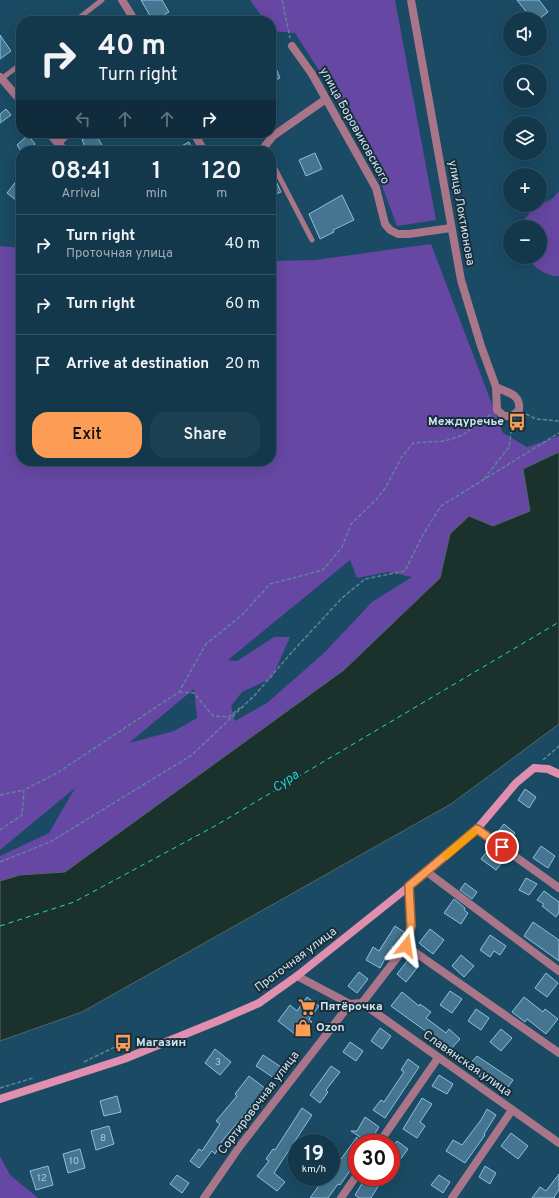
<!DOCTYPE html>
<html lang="en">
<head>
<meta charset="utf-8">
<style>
	:root { --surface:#14384b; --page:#1d3f52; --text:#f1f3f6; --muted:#9dacb5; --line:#335263; --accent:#fd9d55 }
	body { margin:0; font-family:Overpass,sans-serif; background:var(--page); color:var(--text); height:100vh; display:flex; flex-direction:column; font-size:15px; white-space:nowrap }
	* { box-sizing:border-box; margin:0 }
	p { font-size:13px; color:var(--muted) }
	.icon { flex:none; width:22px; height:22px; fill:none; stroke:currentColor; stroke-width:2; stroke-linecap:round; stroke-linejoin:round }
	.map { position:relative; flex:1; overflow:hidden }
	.side { position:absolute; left:16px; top:146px; width:260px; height:320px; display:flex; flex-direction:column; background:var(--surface); border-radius:16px; box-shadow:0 4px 16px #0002,0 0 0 1px var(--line) }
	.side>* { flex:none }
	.banner { position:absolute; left:16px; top:16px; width:260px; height:122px; border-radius:16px; box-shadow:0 4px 16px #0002,0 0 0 1px var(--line); background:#14384b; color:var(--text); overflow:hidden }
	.buttons { position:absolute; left:503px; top:12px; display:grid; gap:8px }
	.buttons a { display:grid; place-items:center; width:44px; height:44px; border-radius:50%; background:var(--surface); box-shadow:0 4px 16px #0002,0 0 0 1px var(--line); font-size:20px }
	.speed { position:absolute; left:288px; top:1134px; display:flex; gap:8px; font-size:20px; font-weight:700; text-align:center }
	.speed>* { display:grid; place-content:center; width:52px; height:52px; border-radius:50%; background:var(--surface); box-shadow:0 4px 16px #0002,0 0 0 1px var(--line); line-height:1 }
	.speed small { font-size:10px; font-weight:400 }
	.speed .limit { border:6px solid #d22; background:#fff; color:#111 }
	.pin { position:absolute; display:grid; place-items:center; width:34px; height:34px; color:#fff; margin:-17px; border:2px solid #fff; border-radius:50%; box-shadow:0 1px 4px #0007 }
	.me { position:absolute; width:44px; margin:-22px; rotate:15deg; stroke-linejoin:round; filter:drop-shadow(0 0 3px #0008) }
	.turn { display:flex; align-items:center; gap:14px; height:84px; padding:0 16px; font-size:18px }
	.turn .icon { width:52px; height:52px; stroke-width:2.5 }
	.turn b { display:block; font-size:28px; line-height:34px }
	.lanes { display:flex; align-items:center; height:38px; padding:0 16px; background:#0003; justify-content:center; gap:20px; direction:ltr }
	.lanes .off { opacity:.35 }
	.eta { display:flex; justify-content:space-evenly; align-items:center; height:68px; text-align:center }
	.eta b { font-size:24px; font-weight:600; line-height:28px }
	.action { display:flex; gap:8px; margin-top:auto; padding:8px 16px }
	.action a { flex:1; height:46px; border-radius:16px; background:var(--accent); color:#111; font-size:16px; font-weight:600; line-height:46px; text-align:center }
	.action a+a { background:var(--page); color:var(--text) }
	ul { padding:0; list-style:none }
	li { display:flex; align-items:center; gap:12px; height:60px; padding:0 16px; border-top:1px solid var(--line) }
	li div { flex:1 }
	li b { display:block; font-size:15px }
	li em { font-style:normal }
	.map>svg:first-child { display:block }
	.green { fill:#6647a4; fill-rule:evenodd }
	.water { fill:#1b322c; stroke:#506768 }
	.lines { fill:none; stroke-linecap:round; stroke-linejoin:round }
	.ferry { stroke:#1adebb; stroke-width:1; stroke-dasharray:5 4; stroke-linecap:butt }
	.building { fill:#457590; stroke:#8ec0de }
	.path { stroke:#5d849a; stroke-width:1.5; stroke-dasharray:4 2; stroke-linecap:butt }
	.service { stroke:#a97589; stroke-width:5 }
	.minor { stroke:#a97589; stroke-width:8 }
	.secondary { stroke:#e08fae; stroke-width:8 }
	.route-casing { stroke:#a46637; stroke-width:10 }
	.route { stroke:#fd9d55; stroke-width:7 }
	.slow { stroke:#f59e0b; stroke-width:7 }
	.labels { text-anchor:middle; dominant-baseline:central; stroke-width:4; stroke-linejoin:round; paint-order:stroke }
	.number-label { font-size:10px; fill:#aac8da }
	.street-label { font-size:12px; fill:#cbe4f3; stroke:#1a2e3a }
	.poi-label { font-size:12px; font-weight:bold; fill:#cbe4f3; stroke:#1a2e3a; text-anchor:start }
	.water-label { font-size:13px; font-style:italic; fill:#1adebb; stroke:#1a2e3a }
</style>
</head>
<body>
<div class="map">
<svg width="559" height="1198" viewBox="0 0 559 1198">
	<rect width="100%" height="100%" fill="#1a4a64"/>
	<g class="green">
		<path d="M250,0H395L436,220L397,226L382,186L327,83L295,33L272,31L271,21H265Z"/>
		<path d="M559,191V276C546,277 534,267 526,257H540V227H518L533,209L553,198Z"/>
		<path d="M431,244L503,433L527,447L559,436V452L523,469L530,511L493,526L450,534L440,578L344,670L65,872L20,875L0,881V856L49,833L75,788L0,850V246L21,248V461H271V261L315,260ZM350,560L357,578L388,572L412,577L372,602L325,652L267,703L235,721L231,706L242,692L272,678L290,637H274L237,661L228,660ZM194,689L197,718L174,731L129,743Z"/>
		<path d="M0,1156L10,1175L38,1198H0Z"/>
	</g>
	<path class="water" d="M559,452V724L451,804L82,1012L0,1041V881L20,875L65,872L344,670L440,578L450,534L469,516L493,526L530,511L523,469Z"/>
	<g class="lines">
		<path class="ferry" d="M0,926L74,902L215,826L559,622"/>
	</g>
	<g class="building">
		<path d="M141,0H162L169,12L165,14L168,19L164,21H153Z"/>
		<path d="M517,0H539L548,12L539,19H532Z"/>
		<path d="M0,35L11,51L0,59Z"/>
		<path d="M271,56L280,78L271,82Z"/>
		<path d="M6,109L11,115L0,123V114Z"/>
		<path d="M95,133L103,147L95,151H87L82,140Z"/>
		<path d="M28,135L35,144L28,151H21L17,145Z"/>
		<path d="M189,142L193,151H172Z"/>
		<path d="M315,153L322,169L306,176L299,160Z"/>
		<path d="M271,170L281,192L271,196Z"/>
		<path d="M21,175V204L7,193Z"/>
		<path d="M342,195L354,220L333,230L334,232L320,239L309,214Z"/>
		<path d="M525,789L536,797L529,808L518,800Z"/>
		<path d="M504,824L515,833L506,843L496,834Z"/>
		<path d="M541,846L555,856L548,868L533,858Z"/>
		<path d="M489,849L504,860L496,870L481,859Z"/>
		<path d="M526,878L537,884L529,895L519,890Z"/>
		<path d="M465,883L477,892L472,899L460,890Z"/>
		<path d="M544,891L559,902V912L556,917L542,906L544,904L537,900Z"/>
		<path d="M454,899L465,908L464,910L468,913L461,924L444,913Z"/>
		<path d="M533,922L559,940V961L524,936Z"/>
		<path d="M395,926L404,932L402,940L396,949L392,946L380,968L366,960L373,947L379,951Z"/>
		<path d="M430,929L444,940L433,954L419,943Z"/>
		<path d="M490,935L506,946L500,955L494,951L490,957L480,950Z"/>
		<path d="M461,955L474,966L464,977L452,966Z"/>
		<path d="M408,960L417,968L406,982L397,974Z"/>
		<path d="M359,972L368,979L357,993L348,986Z"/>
		<path d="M546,973L558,983L547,997L535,988Z"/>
		<path d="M450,991L462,999L452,1013L440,1005Z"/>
		<path d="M402,992L419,1006L420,1004L431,1012L426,1018L446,1033L449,1029L460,1039L450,1050L432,1033L431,1035L391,1006Z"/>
		<path d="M307,997L319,1006L309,1019L312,1022L300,1038L278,1021L290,1005L297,1011Z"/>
		<path d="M524,997L543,1012L545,1009L558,1019L546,1034L527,1019L525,1022L512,1012Z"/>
		<path d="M476,1009L489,1018L481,1030L468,1021Z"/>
		<path d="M380,1028L391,1036L382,1049L371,1041Z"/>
		<path d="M501,1029L512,1038L501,1051L490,1042Z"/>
		<path d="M350,1042L363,1051L356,1061L343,1052Z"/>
		<path d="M215,1049L231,1062L220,1075L205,1063Z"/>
		<path d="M263,1055L281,1067L274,1078L256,1066Z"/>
		<path d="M477,1056L513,1080L506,1090L486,1075L483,1079L467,1067Z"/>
		<path d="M408,1059L419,1067L385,1118L373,1110L381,1100L384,1102L404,1072L401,1070Z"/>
		<path d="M331,1066L340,1072L326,1090L328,1092L320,1103L310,1095Z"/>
		<path d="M439,1075L453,1084L447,1094L432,1086Z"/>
		<path d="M249,1076L270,1092L264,1099L260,1096L223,1140L215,1154L212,1151L199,1168L190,1161L199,1149L202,1151L220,1124L216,1121L237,1096L235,1094Z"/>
		<path d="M117,1096L121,1112L104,1116L100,1101Z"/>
		<path d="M422,1098L432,1104L420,1122L425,1126L417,1138L403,1129Z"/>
		<path d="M302,1108L312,1115L274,1173L285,1182L277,1191L257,1176L269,1161L266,1159L273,1149L275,1150Z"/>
		<path d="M487,1109L496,1115L484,1134L485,1135L465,1163L446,1151L453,1140L462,1145L481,1120Z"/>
		<path d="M365,1117L379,1127L369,1143L351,1131H357Z"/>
		<path d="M109,1126L114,1144L96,1150L91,1131Z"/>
		<path d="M511,1133L528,1146L518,1159L501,1146Z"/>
		<path d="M357,1137V1161L340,1185L338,1184L328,1198H310L325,1177H331V1161L336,1155L341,1159Z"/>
		<path d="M397,1141L408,1149L391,1172V1148Z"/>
		<path d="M80,1149L85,1168L68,1173L63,1154Z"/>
		<path d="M48,1166L53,1185L36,1190L30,1171Z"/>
		<path d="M485,1166L496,1173L490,1184L479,1177Z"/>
		<path d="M559,1174V1190L554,1197L555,1198H532L540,1187L546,1191Z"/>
		<path d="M177,1175L189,1183L182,1193L170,1184Z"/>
		<path d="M439,1175L450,1182L443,1193L431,1185Z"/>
		<path d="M366,1177L379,1185L371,1198H359L355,1195Z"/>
	</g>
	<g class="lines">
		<g class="path">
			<path d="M282,0L290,38"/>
			<path d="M526,414L536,419L559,421"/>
			<path d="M484,479L509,447L512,425"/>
			<path d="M179,692L194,693L213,716L229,717L242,706"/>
			<path d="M543,760L559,746"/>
			<path d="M0,795L24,790"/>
			<path d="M0,830L22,815L24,790L57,773L179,692L206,644L242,615L270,584L323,570L342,547L351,524L376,500L386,487L401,458L413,443L445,441L463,435L491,414"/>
			<path d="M0,862L50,842L192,755L254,696L292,652L342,598L365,579L405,571L424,533L441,506L559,433"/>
			<path d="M84,1062L123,1043"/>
			<path d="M0,1088L33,1078"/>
		</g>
		<g class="service">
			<path d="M75,21L102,0"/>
			<path d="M1,79L21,64"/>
			<path d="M59,144L70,133"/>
			<path d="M271,161L312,240"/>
		</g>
		<g class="minor">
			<path d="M122,0L135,21"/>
			<path d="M411,0L461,280L481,346L496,387L497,410L504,416H512L519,410C521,394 508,393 496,387"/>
			<path d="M292,46L312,74L376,188L385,224L390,230L398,234H409L451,228"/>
			<path d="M0,77L21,101"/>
			<path d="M49,133L65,151"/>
			<path d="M194,133L204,151"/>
			<path d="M261,151L273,136L326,99"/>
			<path d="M477,829L559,888"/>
			<path d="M427,872L559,971"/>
			<path d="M406,946L559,1053"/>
			<path d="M297,976L350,1004L362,1003L406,946L411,926L409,886"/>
			<path d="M362,1003L559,1143"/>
			<path d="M379,1143L438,1058"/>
			<path d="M204,1198L240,1146L350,1004"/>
			<path d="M341,1198L357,1175"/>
			<path d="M452,1198L512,1110"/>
		</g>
		<path class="secondary" d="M0,1099L124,1059L220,1020L259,1003L297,976L427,872L477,829L516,783L534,768L548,769L559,774"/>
	</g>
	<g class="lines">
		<g class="route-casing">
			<path id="route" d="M406,946L411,926L409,886L477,829L502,847"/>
		</g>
		<use href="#route" class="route"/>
		<path class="slow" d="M446,856L474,832"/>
	</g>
	<defs>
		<g id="bus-bare" transform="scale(1.38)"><path d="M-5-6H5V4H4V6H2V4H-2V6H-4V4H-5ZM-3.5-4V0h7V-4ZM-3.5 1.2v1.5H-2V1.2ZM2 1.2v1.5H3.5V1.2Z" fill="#fd9d55" stroke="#1a2e3a" stroke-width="2.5" paint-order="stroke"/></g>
		<g id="supermarket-bare" transform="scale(1.38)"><path d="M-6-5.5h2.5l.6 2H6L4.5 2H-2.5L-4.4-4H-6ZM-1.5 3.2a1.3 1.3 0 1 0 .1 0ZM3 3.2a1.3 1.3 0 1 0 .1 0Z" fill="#fd9d55" stroke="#1a2e3a" stroke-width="2.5" paint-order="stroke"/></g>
		<g id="shop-bare" transform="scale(1.38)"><path d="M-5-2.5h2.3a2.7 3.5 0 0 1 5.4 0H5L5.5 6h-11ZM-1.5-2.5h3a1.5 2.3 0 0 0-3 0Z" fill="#fd9d55" stroke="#1a2e3a" stroke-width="2.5" paint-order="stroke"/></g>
	</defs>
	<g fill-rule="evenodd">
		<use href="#bus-bare" x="517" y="422"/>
		<use href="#supermarket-bare" x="307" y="1007"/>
		<use href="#shop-bare" x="303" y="1028"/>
		<use href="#bus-bare" x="123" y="1043"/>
	</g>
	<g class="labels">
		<g class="number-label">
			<text x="218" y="1062">3</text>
			<text x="103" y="1138">8</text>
			<text x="74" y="1161">10</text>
			<text x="42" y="1178">12</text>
		</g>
		<g class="street-label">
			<text transform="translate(354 126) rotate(61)">улица Боровиковского</text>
			<text transform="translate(461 213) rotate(80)">улица Локтионова</text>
			<text transform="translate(296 960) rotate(-37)">Проточная улица</text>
			<text transform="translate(467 1064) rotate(35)">Славянская улица</text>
			<text transform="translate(259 1103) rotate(-53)">Сортировочная улица</text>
		</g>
		<g class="poi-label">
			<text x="504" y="422" text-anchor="end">Междуречье</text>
			<text x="320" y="1007">Пятёрочка</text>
			<text x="316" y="1028">Ozon</text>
			<text x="136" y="1043">Магазин</text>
		</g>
		<g class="water-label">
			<text transform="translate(286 782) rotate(-34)">Сура</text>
		</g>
	</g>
</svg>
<div class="buttons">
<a><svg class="icon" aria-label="sound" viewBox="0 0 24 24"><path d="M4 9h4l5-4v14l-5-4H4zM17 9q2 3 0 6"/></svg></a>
<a><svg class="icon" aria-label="search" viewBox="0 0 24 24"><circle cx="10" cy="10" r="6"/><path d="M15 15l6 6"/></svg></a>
<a><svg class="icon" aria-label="layers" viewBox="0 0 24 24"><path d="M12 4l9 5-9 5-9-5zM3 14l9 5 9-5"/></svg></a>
<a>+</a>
<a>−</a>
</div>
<div class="speed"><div>19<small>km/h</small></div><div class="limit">30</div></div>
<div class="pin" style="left:502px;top:847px;background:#d93025"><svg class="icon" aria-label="arrive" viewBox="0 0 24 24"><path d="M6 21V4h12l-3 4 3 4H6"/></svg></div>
<svg class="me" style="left:406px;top:946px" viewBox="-20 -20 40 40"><path d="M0-17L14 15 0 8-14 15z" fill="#fd9d55" stroke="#fff" stroke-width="4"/></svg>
<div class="banner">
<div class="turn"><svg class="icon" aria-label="right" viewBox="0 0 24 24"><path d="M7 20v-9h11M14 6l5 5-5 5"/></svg><div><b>40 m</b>Turn right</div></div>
<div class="lanes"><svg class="icon off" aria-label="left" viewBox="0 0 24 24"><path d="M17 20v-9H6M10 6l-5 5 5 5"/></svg><svg class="icon off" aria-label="ahead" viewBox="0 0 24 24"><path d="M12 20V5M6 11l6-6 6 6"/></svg><svg class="icon off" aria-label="ahead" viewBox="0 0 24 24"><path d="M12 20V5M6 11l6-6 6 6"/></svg><svg class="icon" aria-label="right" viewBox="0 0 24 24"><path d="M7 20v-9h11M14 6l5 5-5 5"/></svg></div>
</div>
<section class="side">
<div class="eta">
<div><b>08:41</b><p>Arrival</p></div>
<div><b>1</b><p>min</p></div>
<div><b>120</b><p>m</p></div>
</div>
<ul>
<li><svg class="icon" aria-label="right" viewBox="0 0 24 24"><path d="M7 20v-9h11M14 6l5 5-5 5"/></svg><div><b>Turn right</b><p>Проточная улица</p></div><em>40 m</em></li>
<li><svg class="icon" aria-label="right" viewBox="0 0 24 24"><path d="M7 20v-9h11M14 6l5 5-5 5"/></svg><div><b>Turn right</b></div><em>60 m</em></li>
<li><svg class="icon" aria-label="arrive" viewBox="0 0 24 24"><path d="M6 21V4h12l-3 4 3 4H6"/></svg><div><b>Arrive at destination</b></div><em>20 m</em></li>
</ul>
<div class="action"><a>Exit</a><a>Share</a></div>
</section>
</div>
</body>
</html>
